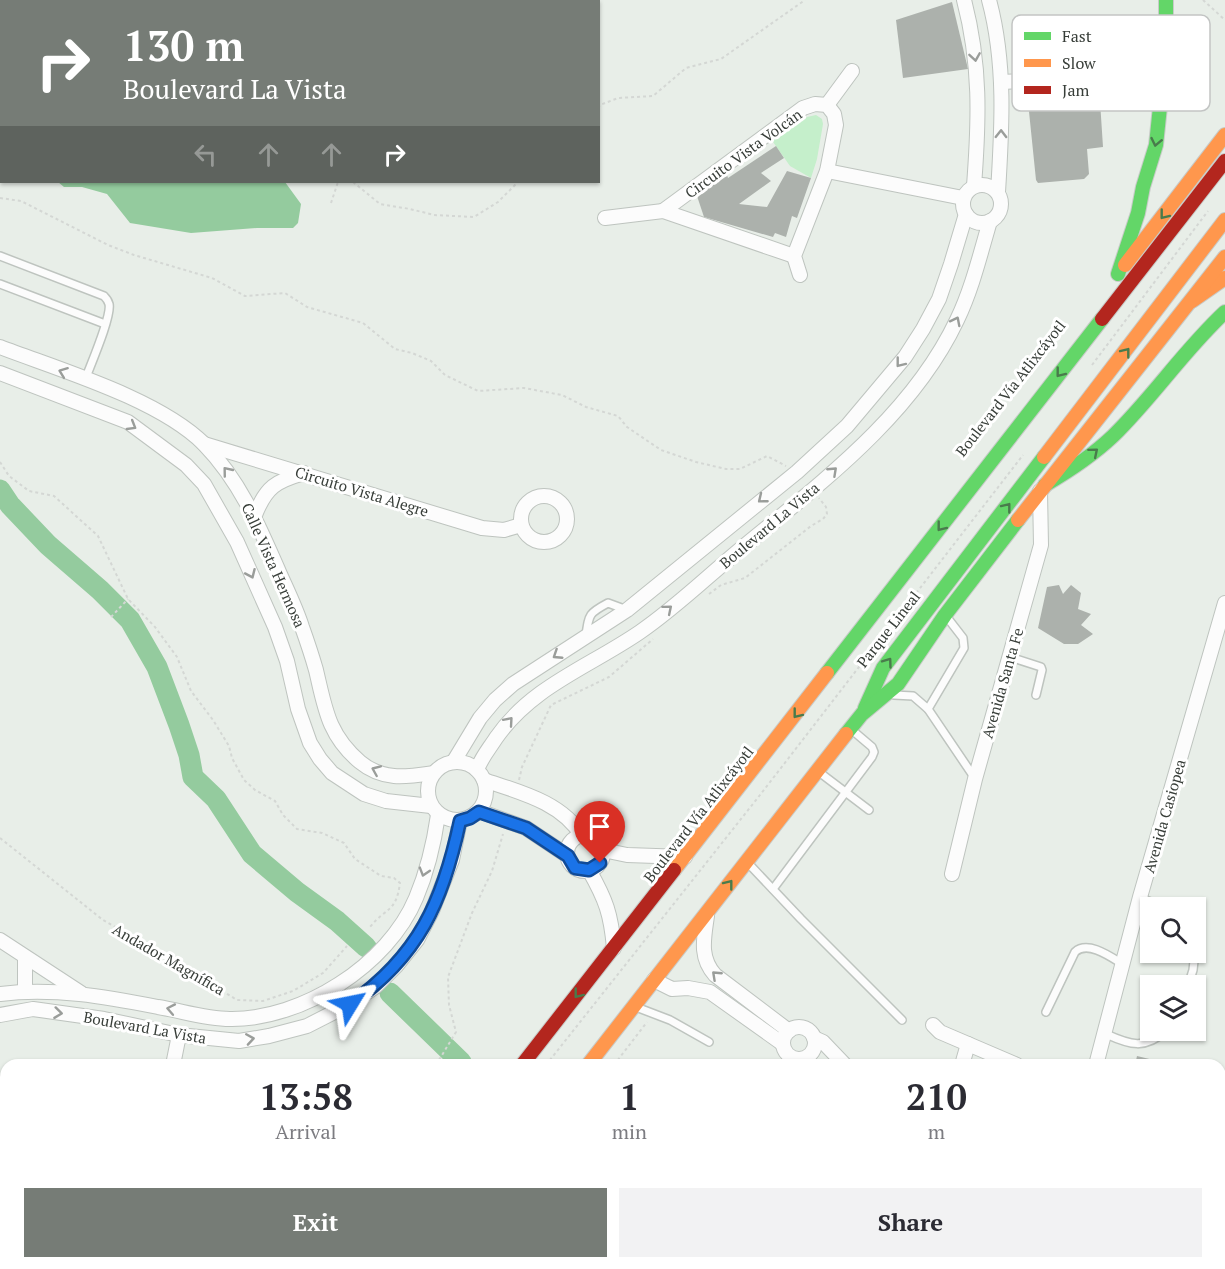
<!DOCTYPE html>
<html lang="en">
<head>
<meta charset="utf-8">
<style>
	:root { --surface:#fff; --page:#f2f2f3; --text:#2b2b33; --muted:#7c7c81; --accent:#767c76 }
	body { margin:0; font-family:"PT Serif",serif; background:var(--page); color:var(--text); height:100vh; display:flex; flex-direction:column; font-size:22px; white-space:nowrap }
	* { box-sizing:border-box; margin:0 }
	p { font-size:20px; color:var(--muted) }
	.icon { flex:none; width:33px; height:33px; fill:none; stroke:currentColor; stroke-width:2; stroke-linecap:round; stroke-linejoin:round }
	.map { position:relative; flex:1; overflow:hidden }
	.sheet { position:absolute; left:0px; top:1059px; width:1226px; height:210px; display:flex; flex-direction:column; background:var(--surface); border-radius:18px 18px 0 0; box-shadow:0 2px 4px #0004 }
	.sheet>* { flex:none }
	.top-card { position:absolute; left:0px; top:0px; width:600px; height:183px; box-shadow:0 2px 4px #0004; background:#767c76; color:#fff; overflow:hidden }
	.fabs { position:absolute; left:1140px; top:897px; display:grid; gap:12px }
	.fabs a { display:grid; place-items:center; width:66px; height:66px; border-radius:0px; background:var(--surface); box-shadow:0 2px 4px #0004; font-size:30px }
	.pin { position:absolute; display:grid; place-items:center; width:51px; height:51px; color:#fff; margin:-62px -26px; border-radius:50% 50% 50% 0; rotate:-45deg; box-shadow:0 0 6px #0007 }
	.pin .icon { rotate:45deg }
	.me { position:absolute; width:66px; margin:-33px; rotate:55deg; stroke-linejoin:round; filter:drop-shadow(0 0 4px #0008) }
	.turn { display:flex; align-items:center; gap:21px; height:126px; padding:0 24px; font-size:27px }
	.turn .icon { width:78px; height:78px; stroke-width:2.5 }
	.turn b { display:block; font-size:42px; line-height:51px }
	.lanes { display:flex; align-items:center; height:57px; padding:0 24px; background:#0003; justify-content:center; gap:30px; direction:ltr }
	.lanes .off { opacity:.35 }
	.eta { display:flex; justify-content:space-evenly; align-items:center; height:102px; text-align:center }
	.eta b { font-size:36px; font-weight:700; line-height:42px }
	.cta { display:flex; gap:12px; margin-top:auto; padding:12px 24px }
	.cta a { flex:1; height:69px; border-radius:0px; background:var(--accent); color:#fff; font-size:24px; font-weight:700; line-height:69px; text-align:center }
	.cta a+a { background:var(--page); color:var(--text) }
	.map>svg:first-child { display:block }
	.green { fill:#c5efcb }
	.water { fill:#94cb9e }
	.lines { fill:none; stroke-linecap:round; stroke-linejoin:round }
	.river { stroke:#94cb9e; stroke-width:21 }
	.building { fill:#acb1ac }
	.lane-casing { stroke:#bec4bf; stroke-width:10 }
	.street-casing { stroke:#bec4bf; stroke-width:16 }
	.fast-casing { stroke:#c8cbc8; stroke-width:16 }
	.slow-casing { stroke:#c8cbc8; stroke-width:16 }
	.jam-casing { stroke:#c8cbc8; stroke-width:16 }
	.path { stroke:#d4d7d4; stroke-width:2; stroke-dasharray:3 3; stroke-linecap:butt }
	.lane { stroke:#fcfcfc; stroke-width:7 }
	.street { stroke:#fcfcfc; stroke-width:14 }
	.fast { stroke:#63d668; stroke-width:14 }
	.slow { stroke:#ff974d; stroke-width:14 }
	.jam { stroke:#b3261e; stroke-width:14 }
	.oneway { stroke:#9a9d9a }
	.oneway2 { stroke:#497b4c }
	.route-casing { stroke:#114b97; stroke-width:15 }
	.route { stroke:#1a73e8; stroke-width:10 }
	.labels { text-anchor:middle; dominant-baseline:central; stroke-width:6; stroke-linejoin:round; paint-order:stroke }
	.street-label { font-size:15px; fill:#383e39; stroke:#fff }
	.key { fill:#fff; stroke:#c3c5c4; stroke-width:1.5 }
	.key-label { font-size:16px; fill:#383e39 }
</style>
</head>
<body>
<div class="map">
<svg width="1225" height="1269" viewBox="0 0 1225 1269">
	<rect width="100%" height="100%" fill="#e8eee8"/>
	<path class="green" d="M816,115L822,119L823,124L817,159L811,178L790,166L771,139L807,117Z"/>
	<path class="water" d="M58,182H285L301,204L298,223L293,228H257L191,233L130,223L107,194L82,187H64Z"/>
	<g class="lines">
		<g class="river">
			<path d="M0,490L10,505L48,545L100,590L130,620L157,667L179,725L189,755L193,777L216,799L252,854L297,892L337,921L366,947"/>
			<path d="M390,993L461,1062"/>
			<path d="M660,1263L665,1269"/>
		</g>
	</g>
	<g class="building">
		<path d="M952,2L968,69L903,78L896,20Z"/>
		<path d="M1078,82L1081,86H1099L1103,147L1087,149L1089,174L1084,179L1038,183L1036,180L1027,92L1032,87Z"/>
		<path d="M776,146L784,158L761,173L771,181L739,204L767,207L787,171L811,178L797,218L792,216L786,237L775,233L773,237L704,217L696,193L726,172L728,178Z"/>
		<path d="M1059,585L1063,594L1071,585L1081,593L1078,609L1091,614L1081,625L1093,634L1078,644H1064L1038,628L1047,587Z"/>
		<path d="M1137,1056L1170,1064V1065H1135Z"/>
	</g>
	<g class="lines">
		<g class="lane-casing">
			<g id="lane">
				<path d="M0,256L104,296C107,299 108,300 109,304C112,316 90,366 85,380"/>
				<path d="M0,284L105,324"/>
				<path d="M586,635C589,614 589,613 608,603L627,610"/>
				<path d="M1010,657L1041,667L1042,670L1036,695"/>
				<path d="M894,695L913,696L928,709L974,777"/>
				<path d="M928,709L964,648L963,638L946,616"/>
				<path d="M819,772L869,810"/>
				<path d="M748,863L801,919L902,1020"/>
				<path d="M773,889L872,757L874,752L872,747L852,730"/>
				<path d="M1140,897L1163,908"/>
				<path d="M1196,923L1198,928L1196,948"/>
				<path d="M1188,986L1193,970L1195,952"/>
				<path d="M636,1007L670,1020L709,1042"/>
				<path d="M1046,1012L1075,952C1088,940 1111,957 1124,965"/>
				<path d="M1106,1034C1130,1045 1145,1050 1167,1030"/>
				<path d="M560,1263L572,1269"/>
				<path d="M687,1263L692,1269"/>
				<path d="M1123,1263L1142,1269"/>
				<path d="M573,1269L578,1268L585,1263"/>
			</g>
		</g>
		<g class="street-casing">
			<g id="street">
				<path d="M964,0C981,65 979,120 974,186"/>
				<path d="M989,0C1006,63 1002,128 998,192"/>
				<path d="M365,2L369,0"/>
				<path d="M1001,82L1089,78"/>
				<path d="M827,105L852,71"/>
				<path d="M827,171L963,198"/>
				<circle cx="982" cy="204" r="19"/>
				<path d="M663,211L803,108L815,104L827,105L834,114L836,125L827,171L794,256L800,275"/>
				<path d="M605,218L663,211L794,256"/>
				<path d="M0,347C60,370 159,399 204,444C240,481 259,526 279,572C287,590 296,608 302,627C307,641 312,656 316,670C325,708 328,735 360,762C383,781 406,777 433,773"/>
				<path d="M0,373L128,422L186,465L204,484L237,542L275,627L287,661L298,709L310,743L320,759L332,773L364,794L386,801L431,806"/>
				<path d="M204,444L482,528L504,530L521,525"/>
				<circle cx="544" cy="519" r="23"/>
				<path d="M255,515C266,487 276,481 304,473"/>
				<path d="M454,761L480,718L495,700L513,684L627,610L797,472L847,426L905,357L923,329L939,299L951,264L966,214"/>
				<circle cx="457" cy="791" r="29"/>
				<path d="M477,770C481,758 489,749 496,738C532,686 589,667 640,632C678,606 712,572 748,543C826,479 913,413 957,320C972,289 980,255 990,221"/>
				<path d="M484,780C519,792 562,802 582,836"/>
				<path d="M479,811L526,828L568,856"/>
				<circle cx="585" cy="853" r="18"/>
				<path d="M603,850L627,855L685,857"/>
				<path d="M589,870C606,900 611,914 614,948"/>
				<path d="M952,874L975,779L1041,545L1040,491"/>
				<path d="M707,916C704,938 699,957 715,975L789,1031"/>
				<path d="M0,940L81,993"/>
				<path d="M654,980L672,989L688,988L710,992L783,1044"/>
				<path d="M25,991V957"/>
				<path d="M0,994C53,987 107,997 158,1007C182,1011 206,1019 230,1019C302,1020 388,965 416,898C427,872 434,843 438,815"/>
				<path d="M0,1015L33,1009L104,1019L179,1035L239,1041L269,1036L307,1026L350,1004L375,987L397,965L417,940L432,911L452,860L460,821"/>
				<path d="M933,1025L940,1032L1017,1065"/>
				<circle cx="799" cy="1043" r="16"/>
				<path d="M814,1038L823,1042L845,1065"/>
				<path d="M173,1065L179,1035"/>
				<path d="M962,1065L968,1044"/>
				<path d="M1096,1065L1140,897L1225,603"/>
				<path d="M1220,1255L1225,1244"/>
				<path d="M725,1263L728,1269"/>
				<path d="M906,1263L913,1269"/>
				<path d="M1013,1269L1015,1263"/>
				<path d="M1034,1269L1036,1263"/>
			</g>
		</g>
		<g class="fast-casing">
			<g id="fast">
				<path d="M1118,274L1138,213L1143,187L1156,145L1166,49V0"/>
				<path d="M1045,485C1069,471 1093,455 1113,436C1153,397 1184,350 1225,312"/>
				<path d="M827,673L1102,319"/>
				<path d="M865,708L883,668L1044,457"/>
				<path d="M846,734L862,714L898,684L945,615L1018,520"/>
			</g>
		</g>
		<g class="slow-casing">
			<g id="slow">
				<path d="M1125,265L1225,135"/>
				<path d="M1192,301L1225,278"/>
				<path d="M1044,457L1225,220"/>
				<path d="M1018,520L1225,257"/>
				<path d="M674,870L827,673"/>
				<path d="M588,1065L846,734"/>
				<path d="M429,1269L434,1263"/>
			</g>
		</g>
		<g class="jam-casing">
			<g id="jam">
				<path d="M1102,319L1225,161"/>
				<path d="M522,1065L674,870"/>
				<path d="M363,1269L367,1263"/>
			</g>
		</g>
		<g class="path">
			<path d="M118,0L120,2"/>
			<path d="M1203,0L1225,20"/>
			<path d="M248,2L250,0"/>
			<path d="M598,108L600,105L618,98L653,96L686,68L721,59L805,0"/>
			<path d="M0,113L2,112"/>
			<path d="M353,182L380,204L410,209L434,215L474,217L498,202L518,182"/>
			<path d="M0,198L21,201L108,245L134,255L212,278L245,296L285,293L307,307L363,323L395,349L412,353L431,361L445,375L478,391L524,388L562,395L586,407L618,416L627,427L661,450L696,462L726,469H740L767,456L786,466"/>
			<path d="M331,203L338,182"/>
			<path d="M1092,365L1208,211"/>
			<path d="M0,462L9,476L29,491L54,496L98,536L128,599L155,627L177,657L191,691L213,720L229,746L232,758L244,780L255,790L275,801L283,815L297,829L322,833L344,843L355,859L381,876L394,878L400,883C396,913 386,907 370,927"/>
			<path d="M709,594L721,585L745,578L811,526L823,519L827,514L826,507L819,498"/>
			<path d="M111,617L128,599"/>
			<path d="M519,780L522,767L551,705L609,677L653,639"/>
			<path d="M0,838L103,920L168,957L237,1000L263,1001L293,991L323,973L347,946"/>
			<path d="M436,1065L456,1032L449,1005L448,977L472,913L492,871L503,834"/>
			<path d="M546,1065L760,795L1023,455"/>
			<path d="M614,1065L647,1022"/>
			<path d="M0,1122L6,1119"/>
			<path d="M0,1243L6,1247"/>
			<path d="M32,1263L48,1269"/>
			<path d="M8,1269L10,1263"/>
			<path d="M111,1269L146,1267L171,1269"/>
			<path d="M287,1269L295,1263"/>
			<path d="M389,1269L394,1263"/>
			<path d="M397,1269L401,1263"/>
			<path d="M455,1269L460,1263"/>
		</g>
		<use href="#lane" class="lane"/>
		<use href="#street" class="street"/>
		<use href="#fast" class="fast"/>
		<use href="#slow" class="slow"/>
		<use href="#jam" class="jam"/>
	</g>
	<defs><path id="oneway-chevron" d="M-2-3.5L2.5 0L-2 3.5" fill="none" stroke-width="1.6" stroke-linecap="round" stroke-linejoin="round" transform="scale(1.5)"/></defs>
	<g class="oneway">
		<use href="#oneway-chevron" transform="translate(975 57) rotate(81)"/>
		<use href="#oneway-chevron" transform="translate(1001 134) rotate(-89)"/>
		<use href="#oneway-chevron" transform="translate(956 321) rotate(-63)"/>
		<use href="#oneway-chevron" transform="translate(900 363) rotate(128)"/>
		<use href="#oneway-chevron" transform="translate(63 372) rotate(-159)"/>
		<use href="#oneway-chevron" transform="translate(132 426) rotate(31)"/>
		<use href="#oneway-chevron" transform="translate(227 471) rotate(-129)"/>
		<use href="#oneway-chevron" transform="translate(833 471) rotate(-43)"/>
		<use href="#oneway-chevron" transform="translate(762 499) rotate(141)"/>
		<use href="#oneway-chevron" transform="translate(251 574) rotate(66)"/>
		<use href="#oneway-chevron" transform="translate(668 609) rotate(-40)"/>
		<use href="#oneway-chevron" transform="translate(557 655) rotate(147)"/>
		<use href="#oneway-chevron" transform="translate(509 721) rotate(-49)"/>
		<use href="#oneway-chevron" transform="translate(376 770) rotate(-157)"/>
		<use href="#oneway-chevron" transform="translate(424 872) rotate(107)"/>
		<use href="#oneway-chevron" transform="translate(716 975) rotate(-137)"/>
		<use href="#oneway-chevron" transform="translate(171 1009) rotate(-169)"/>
		<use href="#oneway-chevron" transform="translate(58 1013) rotate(7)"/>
		<use href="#oneway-chevron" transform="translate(250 1039) rotate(-9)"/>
	</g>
	<g class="oneway2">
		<use href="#oneway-chevron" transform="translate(1156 142) rotate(102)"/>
		<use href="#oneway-chevron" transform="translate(1164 215) rotate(128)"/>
		<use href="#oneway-chevron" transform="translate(1126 352) rotate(-52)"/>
		<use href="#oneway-chevron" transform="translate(1060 373) rotate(128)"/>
		<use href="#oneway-chevron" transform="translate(1094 452) rotate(-40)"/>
		<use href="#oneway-chevron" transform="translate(1007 507) rotate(-52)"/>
		<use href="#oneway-chevron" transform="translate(941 527) rotate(128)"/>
		<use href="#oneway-chevron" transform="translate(888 662) rotate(-54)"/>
		<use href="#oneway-chevron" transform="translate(797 714) rotate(128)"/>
		<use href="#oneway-chevron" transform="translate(729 884) rotate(-52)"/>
		<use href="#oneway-chevron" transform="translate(578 994) rotate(128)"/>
	</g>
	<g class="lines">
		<g class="route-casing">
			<path id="route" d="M350,1004C419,956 443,901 460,821L470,818L479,812L526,828L568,856L575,868L589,870L600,863"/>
		</g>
		<use href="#route" class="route"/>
	</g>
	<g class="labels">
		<g class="street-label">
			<text transform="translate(743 153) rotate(-36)">Circuito Vista Volcán</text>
			<text transform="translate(1010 388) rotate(-52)">Boulevard Vía Atlixcáyotl</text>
			<text transform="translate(362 491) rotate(17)">Circuito Vista Alegre</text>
			<text transform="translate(769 525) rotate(-40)">Boulevard La Vista</text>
			<text transform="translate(274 565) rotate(66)">Calle Vista Hermosa</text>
			<text transform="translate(888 629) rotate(-52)">Parque Lineal</text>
			<text transform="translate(1002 683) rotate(-74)">Avenida Santa Fe</text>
			<text transform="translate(698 814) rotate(-52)">Boulevard Vía Atlixcáyotl</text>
			<text transform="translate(1164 816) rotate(-74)">Avenida Casiopea</text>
			<text transform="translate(169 959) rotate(30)">Andador Magnífica</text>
			<text transform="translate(145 1027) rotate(10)">Boulevard La Vista</text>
		</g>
	</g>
	<rect x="1012" y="15" width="198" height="96" rx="9" class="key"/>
	<rect x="1024" y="32" width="27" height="8" fill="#63d668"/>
	<rect x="1024" y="59" width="27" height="8" fill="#ff974d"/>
	<rect x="1024" y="86" width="27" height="8" fill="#b3261e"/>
	<g class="key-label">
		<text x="1062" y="42">Fast</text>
		<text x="1062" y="69">Slow</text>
		<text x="1062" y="96">Jam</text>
	</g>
</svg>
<div class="fabs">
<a><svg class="icon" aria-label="search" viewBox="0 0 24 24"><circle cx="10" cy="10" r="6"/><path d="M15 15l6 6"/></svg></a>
<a><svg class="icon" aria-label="layers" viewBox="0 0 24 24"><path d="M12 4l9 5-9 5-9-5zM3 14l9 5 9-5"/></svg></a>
</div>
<div class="pin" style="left:600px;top:863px;background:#d93025"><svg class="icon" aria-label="arrive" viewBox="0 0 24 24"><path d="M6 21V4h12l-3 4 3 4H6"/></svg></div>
<svg class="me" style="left:350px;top:1004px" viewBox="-20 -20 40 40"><path d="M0-17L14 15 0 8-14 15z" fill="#1a73e8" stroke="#fff" stroke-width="4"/></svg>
<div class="top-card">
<div class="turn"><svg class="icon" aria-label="right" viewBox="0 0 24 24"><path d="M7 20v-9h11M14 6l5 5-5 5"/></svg><div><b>130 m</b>Boulevard La Vista</div></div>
<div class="lanes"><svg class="icon off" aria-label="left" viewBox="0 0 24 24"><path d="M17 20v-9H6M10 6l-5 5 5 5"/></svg><svg class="icon off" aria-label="ahead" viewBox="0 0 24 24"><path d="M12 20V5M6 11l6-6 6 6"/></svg><svg class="icon off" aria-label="ahead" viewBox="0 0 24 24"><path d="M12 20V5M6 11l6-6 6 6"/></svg><svg class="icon" aria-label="right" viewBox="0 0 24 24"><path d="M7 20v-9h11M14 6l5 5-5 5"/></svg></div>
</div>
<section class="sheet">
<div class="eta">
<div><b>13:58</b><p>Arrival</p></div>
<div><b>1</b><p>min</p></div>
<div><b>210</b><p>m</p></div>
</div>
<div class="cta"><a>Exit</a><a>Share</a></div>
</section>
</div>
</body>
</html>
